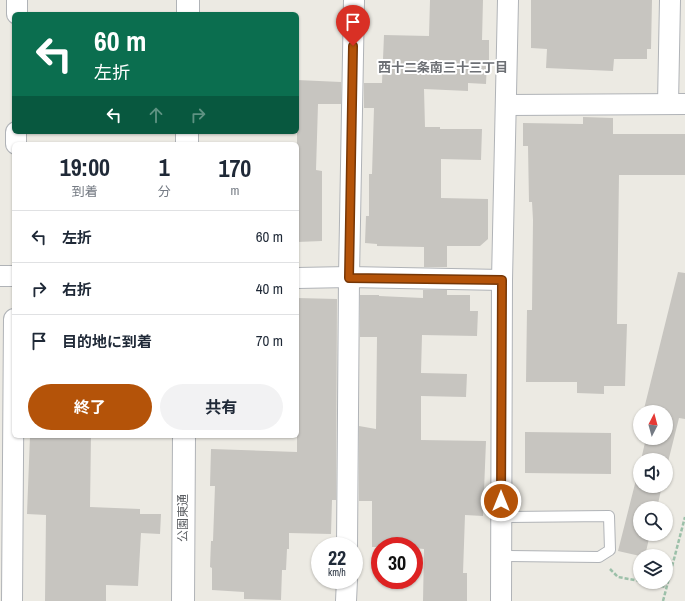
<!DOCTYPE html>
<html lang="ja">
<head>
<meta charset="utf-8">
<style>
	:root { --surface:#fff; --page:#f2f2f3; --text:#1f2937; --muted:#747a83; --line:#e0e1e3; --accent:#b45309 }
	body { margin:0; font-family:"Archivo Narrow","Noto Sans JP",sans-serif; background:var(--page); color:var(--text); height:100vh; display:flex; flex-direction:column; font-size:15px; white-space:nowrap }
	* { box-sizing:border-box; margin:0 }
	p { font-size:13px; color:var(--muted) }
	.icon { flex:none; width:22px; height:22px; fill:none; stroke:currentColor; stroke-width:2; stroke-linecap:round; stroke-linejoin:round }
	.map { position:relative; flex:1; overflow:hidden }
	.sheet { position:absolute; left:12px; top:142px; width:287px; height:296px; display:flex; flex-direction:column; background:var(--surface); border-radius:6px; box-shadow:0 1px 3px #0004 }
	.sheet>* { flex:none }
	.top-card { position:absolute; left:12px; top:12px; width:287px; height:122px; border-radius:6px; box-shadow:0 1px 3px #0004; background:#0b6e4f; color:#fff; overflow:hidden }
	.needle { width:26px; rotate:6deg }
	.fabs { position:absolute; left:633px; top:405px; display:grid; gap:8px }
	.fabs a { display:grid; place-items:center; width:40px; height:40px; border-radius:50%; background:var(--surface); box-shadow:0 1px 3px #0004; font-size:20px }
	.speed { position:absolute; left:311px; top:537px; display:flex; gap:8px; font-size:20px; font-weight:700; text-align:center }
	.speed>* { display:grid; place-content:center; width:52px; height:52px; border-radius:50%; background:var(--surface); box-shadow:0 1px 3px #0004; line-height:1 }
	.speed small { font-size:10px; font-weight:400 }
	.speed .limit { border:6px solid #d22; background:#fff; color:#111 }
	.pin { position:absolute; display:grid; place-items:center; width:34px; height:34px; color:#fff; margin:-41px -17px; border-radius:50% 50% 50% 0; rotate:-45deg; box-shadow:0 0 4px #0007 }
	.pin .icon { rotate:45deg }
	.me { position:absolute; width:44px; margin:-22px; rotate:0deg; stroke-linejoin:round; filter:drop-shadow(0 0 3px #0008) }
	.turn { display:flex; align-items:center; gap:14px; height:84px; padding:0 16px; font-size:18px }
	.turn .icon { width:52px; height:52px; stroke-width:2.5 }
	.turn b { display:block; font-size:28px; line-height:34px }
	.lanes { display:flex; align-items:center; height:38px; padding:0 16px; background:#0003; justify-content:center; gap:20px; direction:ltr }
	.lanes .off { opacity:.35 }
	.eta { display:flex; justify-content:space-evenly; align-items:center; height:68px; text-align:center }
	.eta b { font-size:24px; font-weight:700; line-height:28px }
	.cta { display:flex; gap:8px; margin-top:auto; padding:8px 16px }
	.cta a { flex:1; height:46px; border-radius:24px; background:var(--accent); color:#fff; font-size:16px; font-weight:700; line-height:46px; text-align:center }
	.cta a+a { background:var(--page); color:var(--text) }
	ul { padding:0; list-style:none }
	li { display:flex; align-items:center; gap:12px; height:52px; padding:0 16px; border-top:1px solid var(--line) }
	li div { flex:1 }
	li b { display:block; font-size:15px }
	li em { font-style:normal }
	.map>svg:first-child { display:block }
	.building { fill:#c7c5c0 }
	.lines { fill:none; stroke-linecap:round; stroke-linejoin:round }
	.service-casing { stroke:#b0b3b7; stroke-width:12 }
	.minor-casing { stroke:#b0b3b7; stroke-width:22 }
	.tertiary-casing { stroke:#b0b3b7; stroke-width:24 }
	.path { stroke:#9cc0a9; stroke-width:2.5; stroke-dasharray:4 2; stroke-linecap:butt }
	.service { stroke:#fff; stroke-width:10 }
	.minor { stroke:#fff; stroke-width:20 }
	.tertiary { stroke:#fff; stroke-width:22 }
	.route-casing { stroke:#753606; stroke-width:10 }
	.route { stroke:#b45309; stroke-width:7 }
	.labels { text-anchor:middle; dominant-baseline:central; stroke-width:4; stroke-linejoin:round; paint-order:stroke }
	.street-label { font-size:12px; fill:#5b5e62; stroke:#fff }
	.neighbourhood-label { font-size:13px; font-weight:bold; fill:#6c6f74; stroke:#fff }
</style>
</head>
<body>
<div class="map">
<svg width="685" height="601" viewBox="0 0 685 601">
	<rect width="100%" height="100%" fill="#eceae3"/>
	<g class="building">
		<path d="M430,0H483L482,40H489V60H487L486,84L468,83V91L424,89L425,127H440V129H482L481,160L441,159V198L488,199V239L480,246H447V267H424V247L377,246V244L365,243L366,216H369V174H372L374,108H364V83H382L384,35L429,36Z"/>
		<path d="M531,0H652L651,49H647V59H614L613,71L546,68L547,49L531,48Z"/>
		<path d="M297,80L341,82V104H318L316,170L322,171V241L297,242Z"/>
		<path d="M583,117L613,118V134H685V175H619L617,324H627L625,386H604V394L577,393V382H526L527,310H532L533,220L532,202H529L528,146H523V123L583,124Z"/>
		<path d="M678,272L685,273V419L679,418L666,470V460H641L646,438H666V412H653V411L644,409Z"/>
		<path d="M423,290H447V295H470V311H478L477,336L422,335L421,373L467,374L466,397L421,396V440L486,441L483,516L465,515L463,573H467V601H423L424,549L414,548V546H380V547H372V501H359V426L376,429L377,337H360V295H379V296L423,298Z"/>
		<path d="M297,298L337,299L336,500H332L331,534L289,533V549H287L286,570H282L281,600L244,599V592L212,590V568L210,567L211,541H213L215,486H210L211,449L297,452V392H299V329H297Z"/>
		<path d="M525,432L611,433V474L525,473Z"/>
		<path d="M30,436H91L90,507L140,509V514H161L160,534L141,533L138,586L106,585V601H45L46,515L27,514Z"/>
		<path d="M640,464V486H662L657,508H640V534H650L645,556H640L618,551Z"/>
	</g>
	<g class="lines">
		<g class="service-casing">
			<path id="service" d="M501,556L599,557L610,550L609,516L501,517"/>
		</g>
		<g class="minor-casing">
			<g id="minor">
				<path d="M17,14V0"/>
				<path d="M668,104L670,0"/>
				<path d="M506,105L685,104"/>
				<path d="M16,144V132"/>
				<path d="M0,276H14"/>
				<path d="M297,278L349,277L502,280"/>
				<path d="M347,546L349,277L354,0"/>
				<path d="M12,601L14,319"/>
				<path d="M346,601L347,580"/>
				<path d="M501,601L502,280L508,0"/>
			</g>
		</g>
		<g class="tertiary-casing">
			<g id="tertiary">
				<path d="M188,14V0"/>
				<path d="M187,144V132"/>
				<path d="M183,601L184,436"/>
			</g>
		</g>
		<g class="path">
			<path d="M610,569L618,577L640,581"/>
			<path d="M643,582L666,587"/>
			<path d="M663,601L685,517"/>
		</g>
		<use href="#service" class="service"/>
		<use href="#minor" class="minor"/>
		<use href="#tertiary" class="tertiary"/>
	</g>
	<g class="lines">
		<g class="route-casing">
			<path id="route" d="M353,46L349,278L502,280L501,501"/>
		</g>
		<use href="#route" class="route"/>
	</g>
	<g class="labels">
		<g class="street-label">
			<text transform="translate(183 518) rotate(-90)">公園東通</text>
		</g>
		<g class="neighbourhood-label">
			<text x="443" y="67">西十二条南三十三丁目</text>
		</g>
	</g>
</svg>
<div class="fabs">
<a><svg class="needle" viewBox="-14 -14 28 28"><path d="M0-13l5 13h-10z" fill="#e53935"/><path d="M0 13l5-13h-10z" fill="#747a83"/></svg></a>
<a><svg class="icon" aria-label="sound" viewBox="0 0 24 24"><path d="M4 9h4l5-4v14l-5-4H4zM17 9q2 3 0 6"/></svg></a>
<a><svg class="icon" aria-label="search" viewBox="0 0 24 24"><circle cx="10" cy="10" r="6"/><path d="M15 15l6 6"/></svg></a>
<a><svg class="icon" aria-label="layers" viewBox="0 0 24 24"><path d="M12 4l9 5-9 5-9-5zM3 14l9 5 9-5"/></svg></a>
</div>
<div class="speed"><div>22<small>km/h</small></div><div class="limit">30</div></div>
<div class="pin" style="left:353px;top:46px;background:#d93025"><svg class="icon" aria-label="arrive" viewBox="0 0 24 24"><path d="M6 21V4h12l-3 4 3 4H6"/></svg></div>
<svg class="me" style="left:501px;top:501px" viewBox="-20 -20 40 40"><circle r="17" fill="#b45309" stroke="#fff" stroke-width="3"/><path d="M0-11L8 9 0 5-8 9z" fill="#fff"/></svg>
<div class="top-card">
<div class="turn"><svg class="icon" aria-label="left" viewBox="0 0 24 24"><path d="M17 20v-9H6M10 6l-5 5 5 5"/></svg><div><b>60 m</b>左折</div></div>
<div class="lanes"><svg class="icon" aria-label="left" viewBox="0 0 24 24"><path d="M17 20v-9H6M10 6l-5 5 5 5"/></svg><svg class="icon off" aria-label="ahead" viewBox="0 0 24 24"><path d="M12 20V5M6 11l6-6 6 6"/></svg><svg class="icon off" aria-label="right" viewBox="0 0 24 24"><path d="M7 20v-9h11M14 6l5 5-5 5"/></svg></div>
</div>
<section class="sheet">
<div class="eta">
<div><b>19:00</b><p>到着</p></div>
<div><b>1</b><p>分</p></div>
<div><b>170</b><p>m</p></div>
</div>
<ul>
<li><svg class="icon" aria-label="left" viewBox="0 0 24 24"><path d="M17 20v-9H6M10 6l-5 5 5 5"/></svg><div><b>左折</b></div><em>60 m</em></li>
<li><svg class="icon" aria-label="right" viewBox="0 0 24 24"><path d="M7 20v-9h11M14 6l5 5-5 5"/></svg><div><b>右折</b></div><em>40 m</em></li>
<li><svg class="icon" aria-label="arrive" viewBox="0 0 24 24"><path d="M6 21V4h12l-3 4 3 4H6"/></svg><div><b>目的地に到着</b></div><em>70 m</em></li>
</ul>
<div class="cta"><a>終了</a><a>共有</a></div>
</section>
</div>
</body>
</html>
